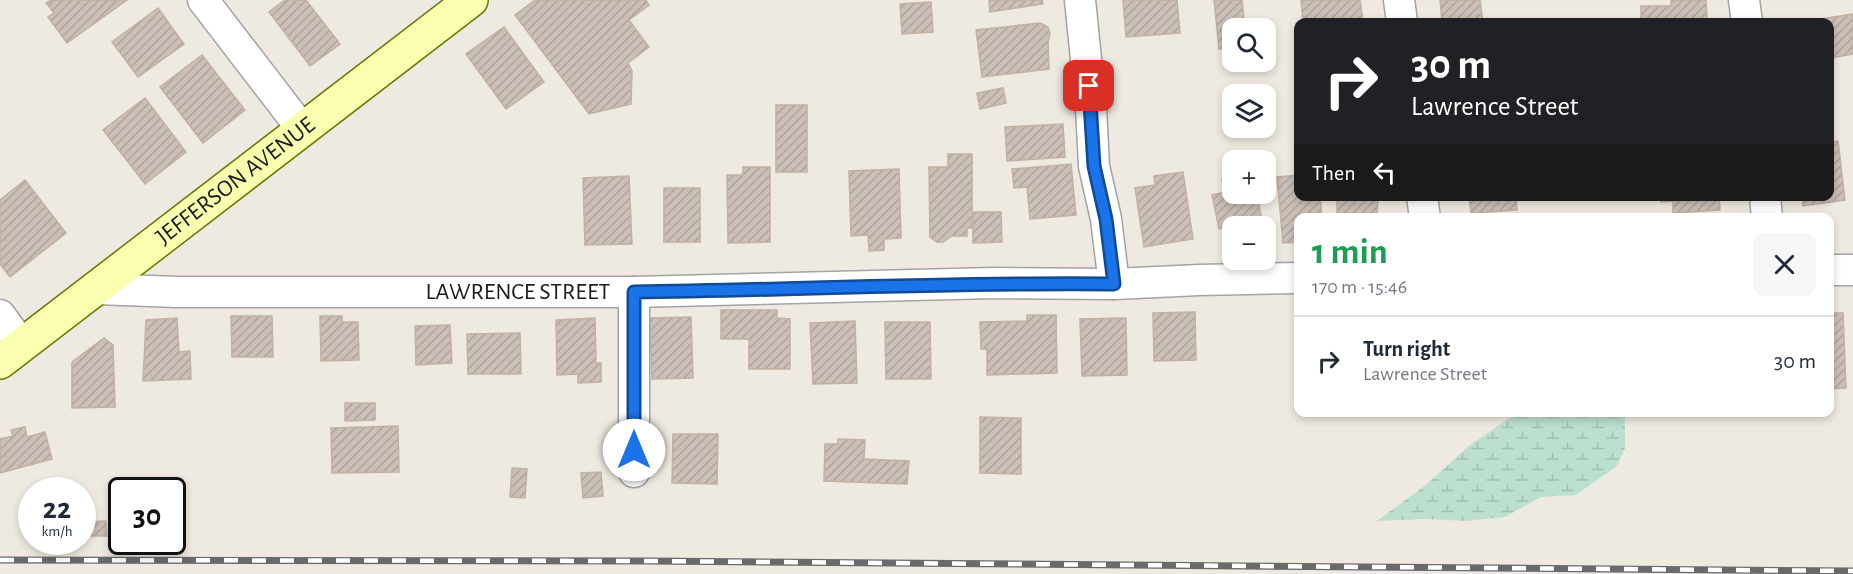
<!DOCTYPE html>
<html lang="en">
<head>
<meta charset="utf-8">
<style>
	:root { --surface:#fff; --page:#f6f6f7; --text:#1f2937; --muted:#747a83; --line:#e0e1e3 }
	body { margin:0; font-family:"Alegreya Sans",sans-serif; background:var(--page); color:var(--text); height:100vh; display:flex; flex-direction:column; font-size:22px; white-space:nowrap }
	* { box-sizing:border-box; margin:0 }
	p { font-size:20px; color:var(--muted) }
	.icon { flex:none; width:33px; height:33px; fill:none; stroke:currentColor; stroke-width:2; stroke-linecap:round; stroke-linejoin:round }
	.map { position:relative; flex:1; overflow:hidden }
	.drawer { position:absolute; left:1294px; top:213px; width:540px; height:204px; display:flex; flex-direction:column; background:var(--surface); border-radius:12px; box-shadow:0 3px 9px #0003 }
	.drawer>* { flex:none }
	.hud { position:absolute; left:1294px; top:18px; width:540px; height:183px; border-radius:12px; box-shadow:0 3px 9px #0003; background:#202124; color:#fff; overflow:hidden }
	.controls { position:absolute; left:1222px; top:18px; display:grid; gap:12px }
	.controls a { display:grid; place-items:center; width:54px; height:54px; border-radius:12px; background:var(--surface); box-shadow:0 3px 9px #0003; font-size:30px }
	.speed { position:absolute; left:18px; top:477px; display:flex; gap:12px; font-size:30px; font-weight:700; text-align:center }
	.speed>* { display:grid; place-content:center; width:78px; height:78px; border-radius:50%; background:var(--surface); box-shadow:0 3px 9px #0003; line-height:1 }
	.speed small { font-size:15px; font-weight:400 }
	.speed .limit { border:3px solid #111; border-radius:9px; background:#fff; color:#111 }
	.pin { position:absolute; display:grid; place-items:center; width:51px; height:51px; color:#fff; margin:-26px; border-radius:12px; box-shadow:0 3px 9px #0006 }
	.me { position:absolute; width:66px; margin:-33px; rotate:0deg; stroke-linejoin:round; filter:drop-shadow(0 0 4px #0008) }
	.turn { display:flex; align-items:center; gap:21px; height:126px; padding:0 18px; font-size:27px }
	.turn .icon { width:78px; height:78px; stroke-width:2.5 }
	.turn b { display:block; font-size:42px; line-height:51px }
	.then { display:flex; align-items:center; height:57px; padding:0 18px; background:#0003; gap:12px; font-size:22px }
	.round { display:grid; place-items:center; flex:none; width:63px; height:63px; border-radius:12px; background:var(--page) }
	.head { display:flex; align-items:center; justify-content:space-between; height:102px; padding:0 18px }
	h1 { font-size:36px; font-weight:600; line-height:45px; color:#1e9e55 }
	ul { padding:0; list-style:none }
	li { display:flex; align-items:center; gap:18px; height:90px; padding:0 18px; border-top:2px solid var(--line) }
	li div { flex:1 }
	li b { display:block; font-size:22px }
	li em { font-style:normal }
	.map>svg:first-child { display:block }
	.wetland { fill:url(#wetland-marsh) }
	.building { fill:url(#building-hatch); stroke:#c2b0a2; stroke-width:1.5 }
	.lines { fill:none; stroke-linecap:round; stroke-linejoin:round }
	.street-casing { stroke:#a3a3a3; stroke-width:33 }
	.secondary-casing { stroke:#697700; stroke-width:36 }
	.street { stroke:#fff; stroke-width:30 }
	.secondary { stroke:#faffaf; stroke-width:33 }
	.rail-casing { stroke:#6a6a6a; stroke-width:7 }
	.rail { stroke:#fff; stroke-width:4.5; stroke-dasharray:14; stroke-linecap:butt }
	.route-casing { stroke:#114b97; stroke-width:15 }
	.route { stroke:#1a73e8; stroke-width:10 }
	.labels { text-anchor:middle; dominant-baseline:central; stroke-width:4.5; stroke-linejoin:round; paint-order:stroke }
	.street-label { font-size:24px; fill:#1c1c1c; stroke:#fff }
</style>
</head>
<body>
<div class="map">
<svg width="1853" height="574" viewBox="0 0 1853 574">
	<defs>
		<pattern id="wetland-marsh" width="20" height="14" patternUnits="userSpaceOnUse" patternTransform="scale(1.5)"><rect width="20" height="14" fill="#bcdfcf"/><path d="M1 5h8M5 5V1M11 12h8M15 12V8" fill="none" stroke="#a1bfb1"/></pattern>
		<pattern id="building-hatch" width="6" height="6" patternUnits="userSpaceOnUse" patternTransform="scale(1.5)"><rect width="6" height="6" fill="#cbc0b7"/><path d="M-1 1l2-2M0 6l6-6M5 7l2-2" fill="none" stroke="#aea49d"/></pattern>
	</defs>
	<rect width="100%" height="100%" fill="#efeae1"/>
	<path class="wetland" d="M1517,413H1625V448L1617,466L1576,495L1541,497L1505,517L1466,521L1426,519L1377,521L1427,484L1470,445Z"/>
	<g class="building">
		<path d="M51,0H127L67,43L48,17L54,13L46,3Z"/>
		<path d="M285,0H306L340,44L310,66L269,12Z"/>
		<path d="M535,0H646L649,5L629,20L649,47L628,63L632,71L631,104L589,114L515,15Z"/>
		<path d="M989,0H1042L1043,4L990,12Z"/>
		<path d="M1123,0H1177L1180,33L1126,37Z"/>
		<path d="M1214,0H1242L1245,28H1233V48L1219,49Z"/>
		<path d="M1301,0H1360L1363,22H1303Z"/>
		<path d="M1440,0H1480L1483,22H1464V21L1442,22Z"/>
		<path d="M1671,0H1706L1707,22H1641V6H1671Z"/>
		<path d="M931,2L933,32L902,34L900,4Z"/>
		<path d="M158,8L184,44L138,77L112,42Z"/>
		<path d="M1853,14V54L1830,58V22H1801Z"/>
		<path d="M1040,23L1048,27L1050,33L1048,43L1049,69L982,77L976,30Z"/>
		<path d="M504,27L544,82L506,109L466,54Z"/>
		<path d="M202,55L245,110L203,143L160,87Z"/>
		<path d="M1003,88L1006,103L980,109L977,93Z"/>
		<path d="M145,98L186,152L145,184L103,130Z"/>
		<rect x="776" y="105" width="31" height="67"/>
		<path d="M1063,124L1065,157L1007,161L1005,127Z"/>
		<path d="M1838,141L1845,200L1803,206L1802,196H1830V142Z"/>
		<path d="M948,154H972V228H967V236H952L943,242H937L930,237L929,167H948Z"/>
		<path d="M1071,164L1076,215L1030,219L1027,187L1014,188L1012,169Z"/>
		<path d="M743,167H770V242L728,243L727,175H743Z"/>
		<path d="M899,169L901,238L884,239V250L869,251L868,235L851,236L849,171Z"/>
		<path d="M1183,172L1193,239L1144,247L1135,188L1155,185L1154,176Z"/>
		<path d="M1299,175V196H1325L1320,197L1322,217L1330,218H1299V242L1283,243L1277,177Z"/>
		<path d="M629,176L632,244L585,245L583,178Z"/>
		<path d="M1233,177V194H1257L1262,221L1219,229L1212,195L1225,192L1222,179Z"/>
		<path d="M25,180L66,233L10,277L0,264V200Z"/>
		<rect x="664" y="188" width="36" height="54"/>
		<path d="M1337,196L1378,197L1377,218H1337Z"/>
		<path d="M1469,196H1516L1517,210L1471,213Z"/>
		<path d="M1661,196H1719L1720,210L1673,213V201L1661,202Z"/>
		<path d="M973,212H1001L1002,242L973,243Z"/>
		<path d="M721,310H777V318L790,319V369H749V339H721Z"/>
		<path d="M1195,312L1196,360L1154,361L1153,313Z"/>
		<path d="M1830,313H1843L1846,388L1830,389Z"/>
		<path d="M1027,315H1056L1057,373L987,375V349H981L980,322L1027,321Z"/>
		<path d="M231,316H272L273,357H232Z"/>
		<path d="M320,316H342V322H358L359,360L321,361Z"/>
		<path d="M691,317L693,378L652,379L650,318Z"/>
		<path d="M177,318L179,352L190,351L191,379L143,381L146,320Z"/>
		<path d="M595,318L596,363H601V382L578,383V374L557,375L556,320Z"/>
		<path d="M1126,318L1127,375L1082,376L1080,319Z"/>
		<path d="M855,321L857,383L813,384L810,323Z"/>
		<path d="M885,322H930L931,379H886Z"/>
		<path d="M450,325L452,363L416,365L415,326Z"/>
		<path d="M520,333L521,374H468L467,334Z"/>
		<path d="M104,338L113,345L115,407L72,408V362Z"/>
		<path d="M345,403H375V420L345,421Z"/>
		<path d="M980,417L1021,418V474L980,473Z"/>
		<path d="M398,426L399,472L332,473L331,428Z"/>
		<path d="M25,427L27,437L45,432L52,459L0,473V439L13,436L11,430Z"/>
		<path d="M673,434H718L717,484L672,483Z"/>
		<path d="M838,439L865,440L864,459L909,461L907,484L824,481L825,444H838Z"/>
		<path d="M512,468L527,469L525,498L510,497Z"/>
		<path d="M601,472L603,496L583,498L581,473Z"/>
		<path d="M106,521L107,536H82V522Z"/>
	</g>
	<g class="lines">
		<g class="street-casing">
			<g id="street">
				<path d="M203,0L302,129"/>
				<path d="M1080,0L1091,108L1094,166L1106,219L1114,284"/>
				<path d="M1399,0L1402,22"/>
				<path d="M1744,0L1747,22"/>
				<path d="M1422,196L1425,218"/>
				<path d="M1765,196L1767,218"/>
				<path d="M1830,270H1853"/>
				<path id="s1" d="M96,289L177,292H634L994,283L1114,284L1199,280L1299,278"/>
				<path d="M0,315L22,345"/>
				<path d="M634,472V292"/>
			</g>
		</g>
		<g class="secondary-casing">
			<g id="secondary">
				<path id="s2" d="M0,362L471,0"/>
			</g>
		</g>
		<use href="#street" class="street"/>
		<use href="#secondary" class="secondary"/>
		<g class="rail-casing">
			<path id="rail" d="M0,560L650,561L1853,571"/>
		</g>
		<use href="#rail" class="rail"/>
	</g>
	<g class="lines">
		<g class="route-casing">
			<path id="route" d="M634,450V292C794,290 954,282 1114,284L1106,219L1094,166L1089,86"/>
		</g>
		<use href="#route" class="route"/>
	</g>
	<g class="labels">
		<g class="street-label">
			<text stroke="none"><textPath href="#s2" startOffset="297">JEFFERSON AVENUE</textPath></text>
			<text stroke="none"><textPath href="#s1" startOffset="422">LAWRENCE STREET</textPath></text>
		</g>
	</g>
</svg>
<div class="controls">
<a><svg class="icon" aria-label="search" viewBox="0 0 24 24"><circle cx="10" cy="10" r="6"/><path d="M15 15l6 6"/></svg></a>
<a><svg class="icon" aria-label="layers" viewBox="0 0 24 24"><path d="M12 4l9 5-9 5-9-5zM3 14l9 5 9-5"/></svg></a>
<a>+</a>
<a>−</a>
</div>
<div class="speed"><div>22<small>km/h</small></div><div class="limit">30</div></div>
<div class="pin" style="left:1089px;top:86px;background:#d93025"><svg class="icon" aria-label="arrive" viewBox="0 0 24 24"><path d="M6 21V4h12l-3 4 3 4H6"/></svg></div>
<svg class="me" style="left:634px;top:450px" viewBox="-20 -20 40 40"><circle r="19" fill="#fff"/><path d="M0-13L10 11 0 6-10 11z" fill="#1a73e8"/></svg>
<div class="hud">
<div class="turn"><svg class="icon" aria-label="right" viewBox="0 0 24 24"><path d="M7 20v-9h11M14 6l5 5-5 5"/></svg><div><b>30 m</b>Lawrence Street</div></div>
<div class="then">Then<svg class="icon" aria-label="left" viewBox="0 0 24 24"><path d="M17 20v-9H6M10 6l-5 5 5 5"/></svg></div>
</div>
<section class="drawer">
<div class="head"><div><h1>1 min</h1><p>170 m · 15:46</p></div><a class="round"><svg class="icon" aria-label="close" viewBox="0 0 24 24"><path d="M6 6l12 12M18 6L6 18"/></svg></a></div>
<ul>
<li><svg class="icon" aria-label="right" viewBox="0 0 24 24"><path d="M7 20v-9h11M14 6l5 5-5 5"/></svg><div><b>Turn right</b><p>Lawrence Street</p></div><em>30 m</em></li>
</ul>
</section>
</div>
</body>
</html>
